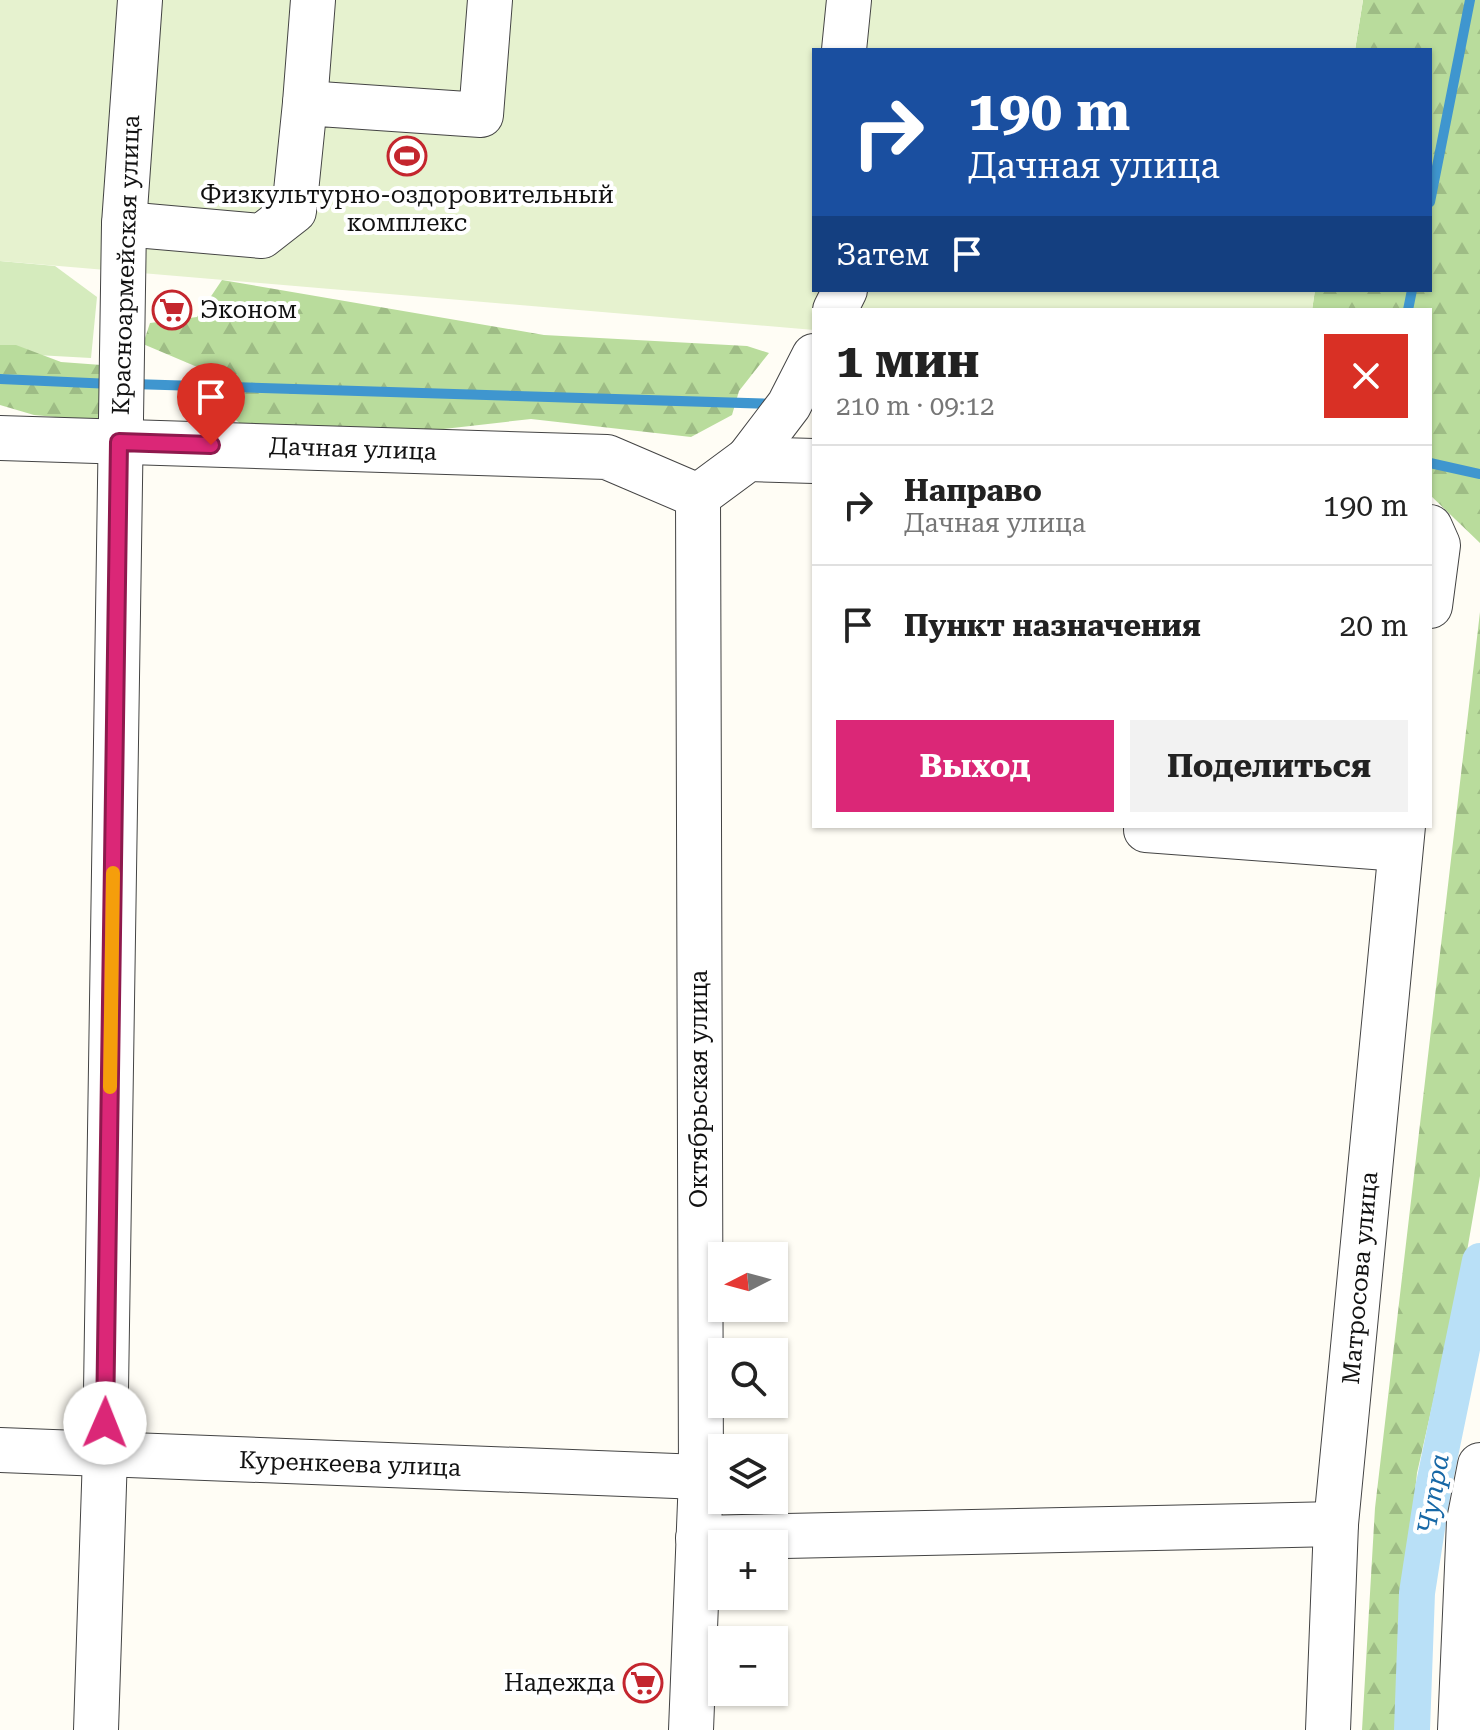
<!DOCTYPE html>
<html lang="ru">
<head>
<meta charset="utf-8">
<style>
	:root { --surface:#fff; --page:#f2f2f2; --text:#222; --muted:#767676; --line:#e0e0e0; --accent:#db2777 }
	body { margin:0; font-family:"Roboto Serif",serif; background:var(--page); color:var(--text); height:100vh; display:flex; flex-direction:column; font-size:30px; white-space:nowrap }
	* { box-sizing:border-box; margin:0 }
	p { font-size:26px; color:var(--muted) }
	.icon { flex:none; width:44px; height:44px; fill:none; stroke:currentColor; stroke-width:2; stroke-linecap:round; stroke-linejoin:round }
	.map { position:relative; flex:1; overflow:hidden }
	.panel { position:absolute; left:812px; top:308px; width:620px; height:520px; display:flex; flex-direction:column; background:var(--surface); border-radius:0px; box-shadow:0 2px 6px #0004 }
	.panel>* { flex:none }
	.top-card { position:absolute; left:812px; top:48px; width:620px; height:244px; border-radius:0px; box-shadow:0 2px 6px #0004; background:#1a4fa0; color:#fff; overflow:hidden }
	.needle { width:52px; rotate:264deg }
	.fabs { position:absolute; left:708px; top:1242px; display:grid; gap:16px }
	.fabs a { display:grid; place-items:center; width:80px; height:80px; border-radius:0px; background:var(--surface); box-shadow:0 2px 6px #0004; font-size:40px }
	.pin { position:absolute; display:grid; place-items:center; width:68px; height:68px; color:#fff; margin:-82px -34px; border-radius:50% 50% 50% 0; rotate:-45deg; box-shadow:0 0 8px #0007 }
	.pin .icon { rotate:45deg }
	.me { position:absolute; width:88px; margin:-44px; rotate:1deg; stroke-linejoin:round; filter:drop-shadow(0 0 6px #0008) }
	.turn { display:flex; align-items:center; gap:28px; height:168px; padding:0 24px; font-size:36px }
	.turn .icon { width:104px; height:104px; stroke-width:2.5 }
	.turn b { display:block; font-size:56px; line-height:68px }
	.then { display:flex; align-items:center; height:76px; padding:0 24px; background:#0003; gap:16px; font-size:30px }
	.round { display:grid; place-items:center; flex:none; width:84px; height:84px; border-radius:0px; background:var(--page) }
	.head { display:flex; align-items:center; justify-content:space-between; height:136px; padding:0 24px }
	h1 { font-size:48px; font-weight:700; line-height:60px }
	.cta { display:flex; gap:16px; margin-top:auto; padding:16px 24px }
	.cta a { flex:1; height:92px; border-radius:0px; background:var(--accent); color:#fff; font-size:32px; font-weight:700; line-height:92px; text-align:center }
	.cta a+a { background:var(--page); color:var(--text) }
	ul { padding:0; list-style:none }
	li { display:flex; align-items:center; gap:24px; height:120px; padding:0 24px; border-top:2px solid var(--line) }
	li div { flex:1 }
	li b { display:block; font-size:30px }
	li em { font-style:normal }
	.map>svg:first-child { display:block }
	.grass { fill:#d5ebbd }
	.forest { fill:url(#forest-firs) }
	.pitch { fill:#e6f2cf }
	.lines { fill:none; stroke-linecap:round; stroke-linejoin:round }
	.stream { stroke:#3f96cf; stroke-width:10 }
	.canal { stroke:#b9e0f7; stroke-width:36 }
	.minor-casing { stroke:#444; stroke-width:46 }
	.minor { stroke:#fff; stroke-width:44 }
	.route-casing { stroke:#8e194d; stroke-width:20 }
	.route { stroke:#db2777; stroke-width:14 }
	.slow { stroke:#f59e0b; stroke-width:14 }
	.labels { text-anchor:middle; dominant-baseline:central; stroke-width:8; stroke-linejoin:round; paint-order:stroke }
	.poi-label { font-size:24px; fill:#111; stroke:#fff }
	.street-label { font-size:24px; fill:#111; stroke:#fff }
	.water-label { font-size:26px; font-style:italic; fill:#1768a6; stroke:#fff }
</style>
</head>
<body>
<div class="map">
<svg width="1480" height="1730" viewBox="0 0 1480 1730">
	<defs>
		<pattern id="forest-firs" width="22" height="20" patternUnits="userSpaceOnUse" patternTransform="scale(2)"><rect width="22" height="20" fill="#b9dc9c"/><path d="M5 1l3.5 6h-7zM16 11l3.5 6h-7z" fill="#9ebc85"/></pattern>
	</defs>
	<rect width="100%" height="100%" fill="#fffdf5"/>
	<path class="grass" d="M0,261L55,266L97,297L91,358L0,353Z"/>
	<g class="forest">
		<path d="M1363,0H1480V543L1430,495V310H1312L1315,290H1430V50H1355Z"/>
		<path d="M222,280L544,335L747,346L769,353L739,391L732,415L691,437L531,419L364,438L243,426L225,411L226,388L209,372L143,344L150,323L197,317Z"/>
		<path d="M0,345H16L61,362L115,366L99,421L34,415L0,405Z"/>
		<path d="M1480,612V1176L1466,1257L1417,1473L1404,1598L1399,1730H1362L1375,1508Z"/>
	</g>
	<path class="pitch" d="M0,0H1363L1355,50H814V290H1315L1312,310H814V330L0,261Z"/>
	<g class="lines">
		<g class="stream">
			<path d="M1430,202L1470,0"/>
			<path d="M1408,310L1412,290"/>
			<path d="M0,379L112,384"/>
			<path d="M132,384L776,404"/>
			<path d="M1430,463L1480,474"/>
		</g>
		<path class="canal" d="M1412,1730L1417,1593L1433,1489L1480,1261"/>
		<g class="minor-casing">
			<g id="minor">
				<path d="M844,50L849,0"/>
				<path d="M305,103L313,0"/>
				<path d="M124,224L262,236L294,211L305,103L481,115L490,0"/>
				<path d="M835,310L845,290"/>
				<path d="M0,438L607,457L698,496"/>
				<path d="M748,459L789,405L814,356"/>
				<path d="M698,496L748,459L814,461"/>
				<path d="M1430,527L1438,545L1430,606"/>
				<path d="M1146,830L1400,849"/>
				<path d="M0,1450L701,1477"/>
				<path d="M698,1538L1336,1524"/>
				<path d="M96,1730L105,1455L124,224L140,0"/>
				<path d="M691,1730L701,1477L698,496"/>
				<path d="M1328,1730L1336,1524L1403,826"/>
				<path d="M1460,1730L1469,1521L1480,1465"/>
			</g>
		</g>
		<use href="#minor" class="minor"/>
	</g>
	<g class="lines">
		<g class="route-casing">
			<path id="route" d="M105,1423L119,442L211,445"/>
		</g>
		<use href="#route" class="route"/>
		<path class="slow" d="M110,1087L113,873"/>
	</g>
	<defs>
		<g id="stadium-ring" transform="scale(2)"><circle r="9.5" fill="#fff" stroke="#c4262e" stroke-width="1.5"/><path d="M0-5a6.5 5 0 1 0 0 10a6.5 5 0 1 0 0-10ZM-3.5-1.8h7v3.6h-7Z" fill="#c4262e"/></g>
		<g id="supermarket-ring" transform="scale(2)"><circle r="9.5" fill="#fff" stroke="#c4262e" stroke-width="1.5"/><path d="M-6-5.5h2.5l.6 2H6L4.5 2H-2.5L-4.4-4H-6ZM-1.5 3.2a1.3 1.3 0 1 0 .1 0ZM3 3.2a1.3 1.3 0 1 0 .1 0Z" fill="#c4262e"/></g>
	</defs>
	<g fill-rule="evenodd">
		<use href="#stadium-ring" x="407" y="156"/>
		<use href="#supermarket-ring" x="172" y="310"/>
		<use href="#supermarket-ring" x="643" y="1683"/>
	</g>
	<g class="labels">
		<g class="poi-label">
			<text x="407" y="195">Физкультурно-оздоровительный<tspan x="407" dy="28">комплекс</tspan></text>
			<text x="200" y="310" text-anchor="start">Эконом</text>
			<text x="615" y="1683" text-anchor="end">Надежда</text>
		</g>
		<g class="street-label">
			<text transform="translate(126 265) rotate(-88)">Красноармейская улица</text>
			<text transform="translate(353 449) rotate(2)">Дачная улица</text>
			<text transform="translate(699 1089) rotate(-90)">Октябрьская улица</text>
			<text transform="translate(1360 1278) rotate(-85)">Матросова улица</text>
			<text transform="translate(350 1464) rotate(2)">Куренкеева улица</text>
		</g>
		<g class="water-label">
			<text transform="translate(1433 1494) rotate(-80)">Чупра</text>
		</g>
	</g>
</svg>
<div class="fabs">
<a><svg class="needle" viewBox="-14 -14 28 28"><path d="M0-13l5 13h-10z" fill="#e53935"/><path d="M0 13l5-13h-10z" fill="#767676"/></svg></a>
<a><svg class="icon" aria-label="search" viewBox="0 0 24 24"><circle cx="10" cy="10" r="6"/><path d="M15 15l6 6"/></svg></a>
<a><svg class="icon" aria-label="layers" viewBox="0 0 24 24"><path d="M12 4l9 5-9 5-9-5zM3 14l9 5 9-5"/></svg></a>
<a>+</a>
<a>−</a>
</div>
<div class="pin" style="left:211px;top:445px;background:#d93025"><svg class="icon" aria-label="arrive" viewBox="0 0 24 24"><path d="M6 21V4h12l-3 4 3 4H6"/></svg></div>
<svg class="me" style="left:105px;top:1423px" viewBox="-20 -20 40 40"><circle r="19" fill="#fff"/><path d="M0-13L10 11 0 6-10 11z" fill="#db2777"/></svg>
<div class="top-card">
<div class="turn"><svg class="icon" aria-label="right" viewBox="0 0 24 24"><path d="M7 20v-9h11M14 6l5 5-5 5"/></svg><div><b>190 m</b>Дачная улица</div></div>
<div class="then">Затем<svg class="icon" aria-label="arrive" viewBox="0 0 24 24"><path d="M6 21V4h12l-3 4 3 4H6"/></svg></div>
</div>
<section class="panel">
<div class="head"><div><h1>1 мин</h1><p>210 m · 09:12</p></div><a class="round" style="background:#d93025;color:#fff"><svg class="icon" aria-label="close" viewBox="0 0 24 24"><path d="M6 6l12 12M18 6L6 18"/></svg></a></div>
<ul>
<li><svg class="icon" aria-label="right" viewBox="0 0 24 24"><path d="M7 20v-9h11M14 6l5 5-5 5"/></svg><div><b>Направо</b><p>Дачная улица</p></div><em>190 m</em></li>
<li><svg class="icon" aria-label="arrive" viewBox="0 0 24 24"><path d="M6 21V4h12l-3 4 3 4H6"/></svg><div><b>Пункт назначения</b></div><em>20 m</em></li>
</ul>
<div class="cta"><a>Выход</a><a>Поделиться</a></div>
</section>
</div>
</body>
</html>
